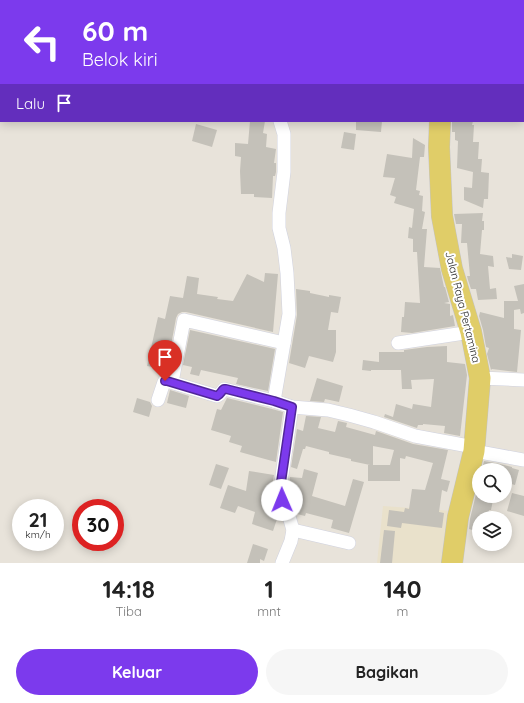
<!DOCTYPE html>
<html lang="id">
<head>
<meta charset="utf-8">
<style>
	:root { --surface:#fff; --page:#f6f6f6; --text:#222; --muted:#767676; --accent:#7c3aed }
	body { margin:0; font-family:Quicksand,sans-serif; background:var(--page); color:var(--text); height:100vh; display:flex; flex-direction:column; font-size:15px; white-space:nowrap }
	* { box-sizing:border-box; margin:0 }
	p { font-size:13px; color:var(--muted) }
	.icon { flex:none; width:22px; height:22px; fill:none; stroke:currentColor; stroke-width:2; stroke-linecap:round; stroke-linejoin:round }
	.map { position:relative; height:563px; overflow:hidden }
	.panel { display:flex; flex-direction:column; background:var(--surface); flex:1 }
	.panel>* { flex:none }
	.top-card { position:absolute; left:0px; top:0px; width:524px; height:122px; box-shadow:0 2px 10px #0003; background:#7c3aed; color:#fff; overflow:hidden }
	.fabs { position:absolute; left:472px; top:463px; display:grid; gap:8px }
	.fabs a { display:grid; place-items:center; width:40px; height:40px; border-radius:50%; background:var(--surface); box-shadow:0 2px 10px #0003; font-size:20px }
	.speed { position:absolute; left:12px; top:499px; display:flex; gap:8px; font-size:20px; font-weight:700; text-align:center }
	.speed>* { display:grid; place-content:center; width:52px; height:52px; border-radius:50%; background:var(--surface); box-shadow:0 2px 10px #0003; line-height:1 }
	.speed small { font-size:10px; font-weight:400 }
	.speed .limit { border:6px solid #d22; background:#fff; color:#111 }
	.pin { position:absolute; display:grid; place-items:center; width:34px; height:34px; color:#fff; margin:-41px -17px; border-radius:50% 50% 50% 0; rotate:-45deg; box-shadow:0 0 4px #0007 }
	.pin .icon { rotate:45deg }
	.me { position:absolute; width:44px; margin:-22px; rotate:359deg; stroke-linejoin:round; filter:drop-shadow(0 0 3px #0008) }
	.turn { display:flex; align-items:center; gap:14px; height:84px; padding:0 16px; font-size:18px }
	.turn .icon { width:52px; height:52px; stroke-width:2.5 }
	.turn b { display:block; font-size:28px; line-height:34px }
	.then { display:flex; align-items:center; height:38px; padding:0 16px; background:#0003; gap:8px; font-size:15px }
	.eta { display:flex; justify-content:space-evenly; align-items:center; height:68px; text-align:center }
	.eta b { font-size:24px; font-weight:800; line-height:28px }
	.action { display:flex; gap:8px; margin-top:auto; padding:8px 16px }
	.action a { flex:1; height:46px; border-radius:24px; background:var(--accent); color:#fff; font-size:16px; font-weight:800; line-height:46px; text-align:center }
	.action a+a { background:var(--page); color:var(--text) }
	.map>svg:first-child { display:block }
	.education { fill:#e9e1cb }
	.building { fill:#c4c1b9; fill-rule:evenodd }
	.lines { fill:none; stroke-linecap:round; stroke-linejoin:round }
	.minor-casing { stroke:#d0d2df; stroke-width:14 }
	.primary-casing { stroke:#c3c3c3; stroke-width:22 }
	.minor { stroke:#fff; stroke-width:13 }
	.primary { stroke:#e0cd68; stroke-width:21 }
	.route-casing { stroke:#51269a; stroke-width:10 }
	.route { stroke:#7c3aed; stroke-width:7 }
	.labels { text-anchor:middle; dominant-baseline:central; stroke-width:4; stroke-linejoin:round; paint-order:stroke }
	.street-label { font-size:11px; fill:#272727; stroke:#fff }
</style>
</head>
<body>
<div class="map">
<svg width="524" height="563" viewBox="0 0 524 563">
	<rect width="100%" height="100%" fill="#e8e3da"/>
	<path class="education" d="M383,506L452,511L443,563H377Z"/>
	<g class="building">
		<path d="M250,121H265L263,133L267,134L266,147L276,149L274,163H276V172L275,176H273L272,198L254,197V194H241L240,171L241,157L235,156V143L248,144Z"/>
		<path d="M356,121H382L381,132L356,130Z"/>
		<path d="M452,121H473L472,125H474L473,142H479L478,159H482L481,172L489,173L488,199H484L483,208L464,200V187L472,188L473,172L457,168L458,141L455,140V132H452Z"/>
		<path d="M196,124L217,130L212,147L192,141Z"/>
		<path d="M344,132L356,134L354,150L341,148Z"/>
		<path d="M413,138L425,145L424,157H420L416,190L420,191L419,195L423,196L422,211L425,212L422,229H427L424,267L440,268L444,287H445L449,302L444,303L450,304V316L453,315L455,326L412,333L401,332L402,317H404L405,302L420,303L417,252H413V239L408,238L409,227L412,228L414,209L394,203L396,197L390,195L395,178L383,177L387,154L412,158Z"/>
		<path d="M483,213L482,221H484V230H482L480,254L493,256L494,267L488,266L490,289L496,288L497,299L478,300L476,289H471L468,280L467,276H470L467,243H461L462,224H456L454,214Z"/>
		<path d="M512,254L523,256L521,270L509,269L506,257L512,258Z"/>
		<path d="M265,273L278,274L273,332L186,312H182L178,314L176,318L168,362H165L164,369L147,366L158,317L165,319L170,296L183,298L187,276L199,278L197,294L218,297L217,299L233,301L247,274L264,282Z"/>
		<path d="M524,284V313L521,314L520,309L514,310V329L521,330L517,372L492,369L491,370L487,354L489,348L486,347L483,330L479,316L480,312L504,318V301H518L514,286Z"/>
		<path d="M296,289L310,291V293L329,297V295L341,297L338,313L331,312L328,330H336V352L333,362L309,356L305,368L289,363L297,315Z"/>
		<path d="M190,330L275,349L268,391L236,384L238,378L201,370L199,376L190,374L192,367L183,365Z"/>
		<path d="M447,346V362L465,364L467,375L460,436L444,433L445,426L423,424V425H418L417,428L384,417L385,414L393,417L396,404L412,409L413,404L431,407L434,379L411,380L412,389H402L401,370H371V371L362,370L363,360L379,362V352H404V350L427,347Z"/>
		<path d="M317,378L343,386L339,402L325,399L324,402L310,401Z"/>
		<path d="M170,390L189,396L186,408L167,403Z"/>
		<path d="M137,398L150,402L152,406L149,417L133,412Z"/>
		<path d="M227,398L272,409L283,412L276,462L240,452L242,446L229,442L231,436L211,430L217,409L221,410Z"/>
		<path d="M306,416L321,417L318,428L335,432L338,421L347,423L346,427L375,435L376,431L413,444L448,450L441,479L450,481L447,492L442,490L439,512L444,513L442,528L402,523L401,528L387,526L389,510L404,512L405,508L409,509L412,489L425,490L433,463L406,456L405,459L400,458V481H368V465H370L351,461V459L329,454V452L306,446L305,449H303L297,469L291,467L297,429L303,431ZM373,446L394,450L390,465H373Z"/>
		<path d="M484,461L500,464L512,467V468L519,470L515,485L505,482V470H482Z"/>
		<path d="M216,464L229,468L221,489L209,485Z"/>
		<path d="M304,469L318,473L312,496L345,506L353,479L364,482L349,533L331,528L333,520L306,513L305,516L297,514L295,510L300,493L288,490L290,477L302,478Z"/>
		<path d="M249,471L274,475L272,486H271L268,505L277,508L279,513L273,531L252,524L255,512L238,506L235,513L220,508L228,485L246,491Z"/>
		<path d="M512,493L524,496V516L507,511Z"/>
		<path d="M476,494H479V497L493,500L491,510H489L487,518H479V532L469,529L470,519Z"/>
		<path d="M384,530L395,531L392,563H380Z"/>
		<path d="M253,544L268,549L264,561L260,559V563H247Z"/>
	</g>
	<g class="lines">
		<g class="minor-casing">
			<g id="minor">
				<path d="M368,0V1"/>
				<path d="M296,1V0"/>
				<path d="M398,343L471,332"/>
				<path d="M480,378L524,380"/>
				<path d="M172,382L184,320L284,343"/>
				<path d="M158,400L164,382L167,381L217,396L220,394L224,389L274,401L292,407L328,410L349,415L374,422L415,436L474,447"/>
				<path d="M274,401L289,314L287,273L284,248L279,228V213L284,172V134L280,121"/>
				<path d="M474,451L524,460"/>
				<path d="M293,530L349,543"/>
				<path d="M282,563L291,541L293,530L288,513L282,500L280,489L292,407"/>
			</g>
		</g>
		<g class="primary-casing">
			<g id="primary">
				<path d="M463,0V1"/>
				<path d="M440,121L439,147L442,216L452,269L471,332L480,378L474,451L458,517L452,563"/>
			</g>
		</g>
		<use href="#minor" class="minor"/>
		<use href="#primary" class="primary"/>
	</g>
	<g class="lines">
		<g class="route-casing">
			<path id="route" d="M165,381H167L217,396C221,394 221,391 224,389H226L274,401L292,407L280,489L282,500"/>
		</g>
		<use href="#route" class="route"/>
	</g>
	<g class="labels">
		<g class="street-label">
			<text transform="translate(463 307) rotate(76)">Jalan Raya Pertamina</text>
		</g>
	</g>
</svg>
<div class="fabs">
<a><svg class="icon" aria-label="search" viewBox="0 0 24 24"><circle cx="10" cy="10" r="6"/><path d="M15 15l6 6"/></svg></a>
<a><svg class="icon" aria-label="layers" viewBox="0 0 24 24"><path d="M12 4l9 5-9 5-9-5zM3 14l9 5 9-5"/></svg></a>
</div>
<div class="speed"><div>21<small>km/h</small></div><div class="limit">30</div></div>
<div class="pin" style="left:165px;top:381px;background:#d93025"><svg class="icon" aria-label="arrive" viewBox="0 0 24 24"><path d="M6 21V4h12l-3 4 3 4H6"/></svg></div>
<svg class="me" style="left:282px;top:500px" viewBox="-20 -20 40 40"><circle r="19" fill="#fff"/><path d="M0-13L10 11 0 6-10 11z" fill="#7c3aed"/></svg>
<div class="top-card">
<div class="turn"><svg class="icon" aria-label="left" viewBox="0 0 24 24"><path d="M17 20v-9H6M10 6l-5 5 5 5"/></svg><div><b>60 m</b>Belok kiri</div></div>
<div class="then">Lalu<svg class="icon" aria-label="arrive" viewBox="0 0 24 24"><path d="M6 21V4h12l-3 4 3 4H6"/></svg></div>
</div>
</div>
<section class="panel">
<div class="eta">
<div><b>14:18</b><p>Tiba</p></div>
<div><b>1</b><p>mnt</p></div>
<div><b>140</b><p>m</p></div>
</div>
<div class="action"><a>Keluar</a><a>Bagikan</a></div>
</section>
</body>
</html>
